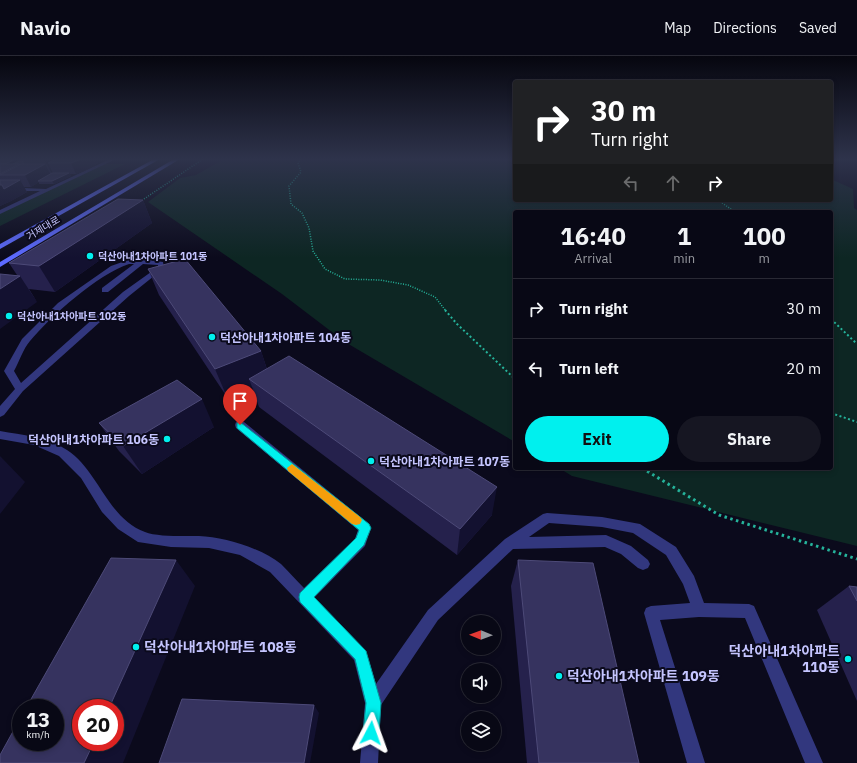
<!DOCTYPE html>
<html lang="en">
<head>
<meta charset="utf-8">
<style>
	:root { --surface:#080815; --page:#161622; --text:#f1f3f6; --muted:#989aa0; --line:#292934; --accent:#00f0ee }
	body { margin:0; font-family:"IBM Plex Sans","Noto Sans KR",sans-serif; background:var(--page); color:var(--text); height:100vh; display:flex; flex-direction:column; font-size:15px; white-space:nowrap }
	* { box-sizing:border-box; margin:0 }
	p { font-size:13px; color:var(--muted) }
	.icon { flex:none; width:22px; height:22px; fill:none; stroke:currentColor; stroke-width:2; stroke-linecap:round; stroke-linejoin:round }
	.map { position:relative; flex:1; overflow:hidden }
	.sheet { position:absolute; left:513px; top:154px; width:320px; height:260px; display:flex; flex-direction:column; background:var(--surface); border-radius:4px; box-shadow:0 2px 6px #0003,0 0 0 1px var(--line) }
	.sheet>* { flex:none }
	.hud { position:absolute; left:513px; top:24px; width:320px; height:122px; border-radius:4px; box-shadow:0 2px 6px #0003,0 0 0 1px var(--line); background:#202124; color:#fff; overflow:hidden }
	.needle { width:26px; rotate:271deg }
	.fabs { position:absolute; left:461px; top:559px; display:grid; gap:8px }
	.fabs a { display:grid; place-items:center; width:40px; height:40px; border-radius:50%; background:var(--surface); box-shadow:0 2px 6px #0003,0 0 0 1px var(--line); font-size:20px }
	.speed { position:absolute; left:12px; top:643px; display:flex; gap:8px; font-size:20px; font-weight:700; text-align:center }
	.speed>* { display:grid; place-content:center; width:52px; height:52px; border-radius:50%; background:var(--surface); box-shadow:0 2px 6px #0003,0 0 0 1px var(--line); line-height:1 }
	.speed small { font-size:10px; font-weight:400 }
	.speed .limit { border:6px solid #d22; background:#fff; color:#111 }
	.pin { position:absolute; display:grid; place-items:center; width:34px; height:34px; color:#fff; margin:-41px -17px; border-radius:50% 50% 50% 0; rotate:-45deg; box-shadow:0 0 4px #0007 }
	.pin .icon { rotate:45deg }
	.me { position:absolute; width:44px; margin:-22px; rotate:4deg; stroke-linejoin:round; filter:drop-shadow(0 0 3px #0008) }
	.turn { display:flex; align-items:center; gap:14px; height:84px; padding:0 12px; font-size:18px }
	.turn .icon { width:52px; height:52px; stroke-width:2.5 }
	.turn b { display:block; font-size:28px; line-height:34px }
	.lanes { display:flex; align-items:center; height:38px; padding:0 12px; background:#0003; justify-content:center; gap:20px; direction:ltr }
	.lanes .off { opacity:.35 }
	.eta { display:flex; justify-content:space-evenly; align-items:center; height:68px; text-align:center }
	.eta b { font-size:24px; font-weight:700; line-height:28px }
	.action { display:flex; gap:8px; margin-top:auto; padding:8px 12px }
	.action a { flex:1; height:46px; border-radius:24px; background:var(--accent); color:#111; font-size:16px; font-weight:700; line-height:46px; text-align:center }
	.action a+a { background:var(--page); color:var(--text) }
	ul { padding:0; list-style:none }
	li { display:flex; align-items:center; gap:12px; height:60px; padding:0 12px; border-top:1px solid var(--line) }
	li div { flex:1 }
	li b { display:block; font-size:15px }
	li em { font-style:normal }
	header { display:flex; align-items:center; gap:24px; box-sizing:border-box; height:56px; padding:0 20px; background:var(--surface); border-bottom:1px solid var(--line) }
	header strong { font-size:19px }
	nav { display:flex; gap:22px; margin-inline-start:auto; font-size:14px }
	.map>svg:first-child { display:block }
	.green { fill:#0d2623 }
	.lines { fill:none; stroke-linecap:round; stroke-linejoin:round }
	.path-far2 { stroke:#25b39b; stroke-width:1.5; stroke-dasharray:1 1.5; stroke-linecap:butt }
	.path-far1 { stroke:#25b39b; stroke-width:2; stroke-dasharray:2 2.5; stroke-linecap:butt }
	.path { stroke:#25b39b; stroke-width:3; stroke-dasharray:2.5 3.5; stroke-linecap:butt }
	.service { fill:#32377e; fill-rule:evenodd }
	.minor { fill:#32377e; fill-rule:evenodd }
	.secondary { fill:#5c6aff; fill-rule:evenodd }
	.wall { fill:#25214c }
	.shaded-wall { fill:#131130 }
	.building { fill:#36335f; stroke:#4d4a78 }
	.route { fill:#00f0ee; stroke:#009c9b }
	.slow { fill:#f59e0b }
	.poi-dot { fill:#00f0ee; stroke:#0b0a1c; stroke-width:1.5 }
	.labels { text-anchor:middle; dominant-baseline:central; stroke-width:4; stroke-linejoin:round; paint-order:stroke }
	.far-street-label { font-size:10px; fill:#c5c5ff; stroke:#0b0a1c }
	.far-poi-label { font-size:10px; font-weight:bold; fill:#c5c5ff; stroke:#0b0a1c; text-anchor:start }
	.poi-label { font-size:12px; font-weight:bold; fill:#c5c5ff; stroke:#0b0a1c; text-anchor:start }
	.near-poi-label { font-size:14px; font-weight:bold; fill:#c5c5ff; stroke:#0b0a1c; text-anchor:start }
</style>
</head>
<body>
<header>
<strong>Navio</strong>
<nav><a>Map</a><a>Directions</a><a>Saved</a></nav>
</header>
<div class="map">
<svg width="857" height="707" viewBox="0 0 857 707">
	<rect width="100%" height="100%" fill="#0b0a1c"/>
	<g class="green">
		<path d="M224,103H515V144H831V123L853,133L854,152L857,154V490L572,420L559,412H831V156H515V386L345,286L282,238L148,146L180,122L196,119Z"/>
		<path d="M105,108H125L0,170V156Z"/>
	</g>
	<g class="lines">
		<g class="path-far2">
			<path d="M301,103L298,107L301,116L289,130L291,148L302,157L309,172L313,195L325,213L345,223L380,224L408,229L435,241L446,255"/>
			<path d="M144,143L203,103"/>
			<path d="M718,144L735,156"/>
		</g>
		<g class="path-far1">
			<path d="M445,254L457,268L515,323"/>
			<path d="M831,263L857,288"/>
			<path d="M831,357L857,366"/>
		</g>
		<path class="path" d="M642,412L719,459L857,503"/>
		<g class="service">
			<path d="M143,203L163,206L164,212L129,240L23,335L4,359L0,361V350L15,333L4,315L22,283L58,247L111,210L128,204ZM129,208H134L102,232V236H108L143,208L158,209V211L123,236L21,327L14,315C19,306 23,293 30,285C51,260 98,218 129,208Z"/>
			<path d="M240,365L244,366L369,468L371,472L365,490L314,542L366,595L376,628L428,554L505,483L543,458L547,457L602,461L640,468L676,491L694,520L704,547L749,548L754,550L823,707H805L745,562L699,561L660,564L705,707H687L644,557L646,552L651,550L690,547L683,528L666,499L633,477L602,471L549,467L529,481L606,479L631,490L648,504L650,508L648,512L643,514L638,512L621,498L605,491L513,493L438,564L381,649L378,707H360L365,647L354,604L270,516L240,499L209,492L171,491L138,486L118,473L102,456L81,422L59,400L34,389L0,383V375C22,379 47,381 67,394C99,415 107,462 145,476C157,481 185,480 199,480C224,481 261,492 281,508C289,516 296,524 304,532L355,483L358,474L236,372L235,369L236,366Z"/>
		</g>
		<path class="minor" d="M110,103H116L0,158V154L40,135H0V131L46,133Z"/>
		<g class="secondary">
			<path d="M154,103H160L0,193V188Z"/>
			<path d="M174,103H180L0,211V206Z"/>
		</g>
	</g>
	<g class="wall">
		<path d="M0,103H97L98,107L86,114L76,118H70L71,120L54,128H39V126L31,131H24L27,136L11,145L0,150Z"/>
		<path d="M143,144L152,167L55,236L29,233L37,246L17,219L9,207Z"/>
		<path d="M148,213L261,295L267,313L492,459L457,499L259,351L252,331L227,341L159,239Z"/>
		<path d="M99,367L214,371L142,418L119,395Z"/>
		<path d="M518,504L639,707H527L511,530Z"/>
		<path d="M849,530L857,531V645L817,554Z"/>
	</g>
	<g class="shaded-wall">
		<path d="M16,103H21L24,110L0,119V109Z"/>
		<path d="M44,103H70L48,107L53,117L52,118Z"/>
		<path d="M81,103H97L98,107L86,114L76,118L71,107Z"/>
		<path d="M45,108L51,119L38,125L39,126L31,131L25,119Z"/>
		<path d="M69,117L71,120L54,128L52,125Z"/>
		<path d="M20,124L27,136L11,145L0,150V129Z"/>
		<path d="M143,144L152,167L55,236L39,210Z"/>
		<path d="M20,220L37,246L0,273V233Z"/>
		<path d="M261,295L270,323H249L252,331L227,341L215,313Z"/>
		<path d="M202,343L214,371L142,418L123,390Z"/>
		<path d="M0,400L25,426L0,458Z"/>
		<path d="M497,431L492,459L457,499L460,473Z"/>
		<path d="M176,504L195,530L123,707H84L94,686H115V652H109Z"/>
		<path d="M314,649L319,657L310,707H304Z"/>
	</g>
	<g class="building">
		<path d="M0,103H16L5,108H0Z"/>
		<path d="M56,103H81L71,107H48Z"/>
		<path d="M19,105H22L24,108L19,109V108H13Z"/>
		<path d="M0,108H19L0,118Z"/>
		<path d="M21,108H45L25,119H0Z"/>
		<path d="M52,117H69L52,125H38Z"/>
		<path d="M0,124H20L4,133L2,129H0Z"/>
		<path d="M118,143L143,144L39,210L9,207Z"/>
		<path d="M185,203L261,295L215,313L148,213Z"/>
		<path d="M0,218L20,220L0,233Z"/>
		<path d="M289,300L497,431L460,473L249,323Z"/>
		<path d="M177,324L202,343L123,390L99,367Z"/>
		<path d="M111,502L176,504L109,652H81V686H94L84,707H0V699L21,661V686H55V652H26Z"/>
		<path d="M518,504L593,507L639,707H539Z"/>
		<path d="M849,530L857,531V545Z"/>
		<path d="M182,643L314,649L304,707H159Z"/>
	</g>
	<linearGradient id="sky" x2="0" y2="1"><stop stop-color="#06060f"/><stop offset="0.51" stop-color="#2e334b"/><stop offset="1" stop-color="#2e334b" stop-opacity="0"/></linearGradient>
	<rect width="857" height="202" fill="url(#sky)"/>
	<path class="route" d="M240,366L369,468L371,472L364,489L314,541L366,595L381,647L379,677L377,682L371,685L366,682L363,677L366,647L355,603L300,546L299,541L300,537L356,482L359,474L237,372V367Z"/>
	<path class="slow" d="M292,408L360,461L362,464L360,468L356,469L352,468L288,415L287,412Z"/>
	<g class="poi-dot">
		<circle cx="90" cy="200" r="4"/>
		<circle cx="9" cy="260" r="4"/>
		<circle cx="212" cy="281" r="4"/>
		<circle cx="167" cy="383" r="4"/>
		<circle cx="371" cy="405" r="4"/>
		<circle cx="136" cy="591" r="4"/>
		<circle cx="848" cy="603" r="4"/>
		<circle cx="559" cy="620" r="4"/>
	</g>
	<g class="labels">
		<g class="far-street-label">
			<text transform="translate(43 172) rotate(-31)">거제대로</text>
		</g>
		<g class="far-poi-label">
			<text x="98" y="200">덕산아내1차아파트 101동</text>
			<text x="17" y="260">덕산아내1차아파트 102동</text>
		</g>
		<g class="poi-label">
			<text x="220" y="281">덕산아내1차아파트 104동</text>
			<text x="159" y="383" text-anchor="end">덕산아내1차아파트 106동</text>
			<text x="379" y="405">덕산아내1차아파트 107동</text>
		</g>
		<g class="near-poi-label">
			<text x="144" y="591">덕산아내1차아파트 108동</text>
			<text x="840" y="595" text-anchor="end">덕산아내1차아파트<tspan x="840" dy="16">110동</tspan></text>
			<text x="567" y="620">덕산아내1차아파트 109동</text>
		</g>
	</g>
</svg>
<div class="fabs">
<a><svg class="needle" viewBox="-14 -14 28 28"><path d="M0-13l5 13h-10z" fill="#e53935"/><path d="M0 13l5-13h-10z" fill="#989aa0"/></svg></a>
<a><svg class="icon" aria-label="sound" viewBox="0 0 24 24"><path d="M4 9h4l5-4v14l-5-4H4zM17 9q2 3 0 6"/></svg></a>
<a><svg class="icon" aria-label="layers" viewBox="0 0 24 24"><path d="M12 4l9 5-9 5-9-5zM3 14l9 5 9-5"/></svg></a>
</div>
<div class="speed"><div>13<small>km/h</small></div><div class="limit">20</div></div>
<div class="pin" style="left:240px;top:369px;background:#d93025"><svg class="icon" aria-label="arrive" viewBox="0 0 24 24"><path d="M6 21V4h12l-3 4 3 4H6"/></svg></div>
<svg class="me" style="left:371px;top:677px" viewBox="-20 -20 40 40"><path d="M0-17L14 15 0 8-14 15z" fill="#00f0ee" stroke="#fff" stroke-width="4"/></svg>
<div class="hud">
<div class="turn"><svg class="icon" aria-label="right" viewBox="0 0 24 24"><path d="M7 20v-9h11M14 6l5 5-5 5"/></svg><div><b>30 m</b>Turn right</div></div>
<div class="lanes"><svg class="icon off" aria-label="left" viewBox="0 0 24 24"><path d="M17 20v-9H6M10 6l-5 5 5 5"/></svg><svg class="icon off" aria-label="ahead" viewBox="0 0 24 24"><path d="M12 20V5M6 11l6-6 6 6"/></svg><svg class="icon" aria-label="right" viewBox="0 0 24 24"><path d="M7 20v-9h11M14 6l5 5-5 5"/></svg></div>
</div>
<section class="sheet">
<div class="eta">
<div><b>16:40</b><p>Arrival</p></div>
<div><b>1</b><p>min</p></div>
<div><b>100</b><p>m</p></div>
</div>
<ul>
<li><svg class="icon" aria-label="right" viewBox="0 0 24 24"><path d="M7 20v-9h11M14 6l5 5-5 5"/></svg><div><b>Turn right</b></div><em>30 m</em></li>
<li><svg class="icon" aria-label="left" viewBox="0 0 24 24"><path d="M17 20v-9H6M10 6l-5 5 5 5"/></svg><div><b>Turn left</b></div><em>20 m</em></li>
</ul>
<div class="action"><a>Exit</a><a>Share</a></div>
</section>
</div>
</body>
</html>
